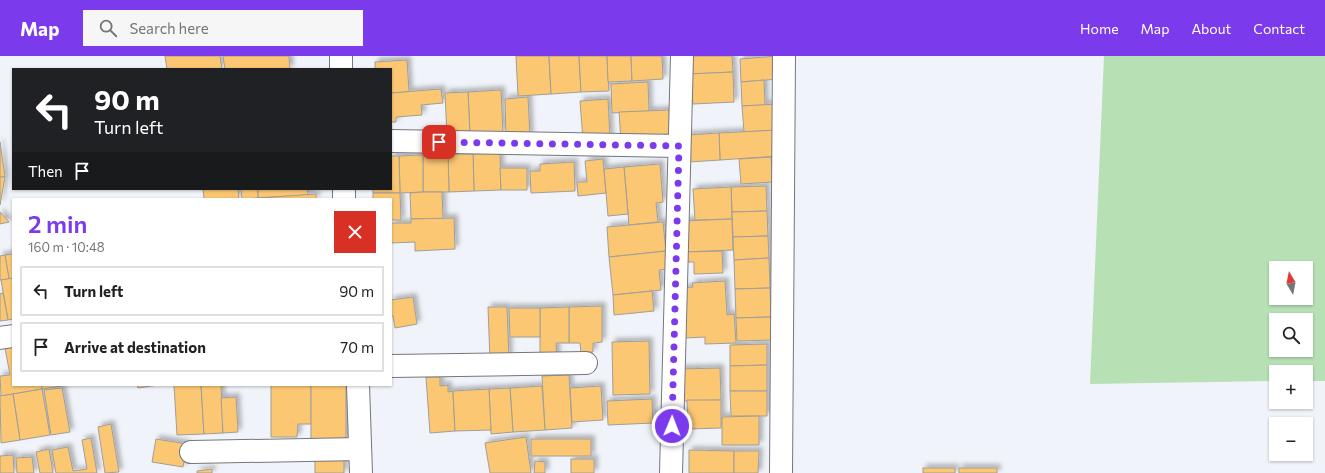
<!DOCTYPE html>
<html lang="en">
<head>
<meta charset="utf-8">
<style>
	:root { --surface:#fff; --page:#f6f6f6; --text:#222; --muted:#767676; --line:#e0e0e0; --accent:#7c3aed }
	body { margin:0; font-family:Commissioner,sans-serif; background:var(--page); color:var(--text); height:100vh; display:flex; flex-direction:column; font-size:15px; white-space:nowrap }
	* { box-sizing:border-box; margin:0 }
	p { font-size:13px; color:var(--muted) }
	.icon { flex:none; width:22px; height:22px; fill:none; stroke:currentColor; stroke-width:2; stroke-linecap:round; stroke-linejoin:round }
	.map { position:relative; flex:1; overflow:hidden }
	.details { position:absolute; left:12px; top:142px; width:380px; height:188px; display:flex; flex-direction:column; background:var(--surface); border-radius:0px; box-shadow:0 1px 3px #0004 }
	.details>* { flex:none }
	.top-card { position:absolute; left:12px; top:12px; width:380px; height:122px; border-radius:0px; box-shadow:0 1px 3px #0004; background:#202124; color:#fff; overflow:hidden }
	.needle { width:26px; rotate:350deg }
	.buttons { position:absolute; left:1269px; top:205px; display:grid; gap:8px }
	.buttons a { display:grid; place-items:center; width:44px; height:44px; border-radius:0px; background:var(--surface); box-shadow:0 1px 3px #0004; font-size:20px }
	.pin { position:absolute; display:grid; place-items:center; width:34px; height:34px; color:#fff; margin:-17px; border-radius:8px; box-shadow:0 2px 6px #0006 }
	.me { position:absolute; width:44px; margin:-22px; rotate:1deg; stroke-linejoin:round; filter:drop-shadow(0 0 3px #0008) }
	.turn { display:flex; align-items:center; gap:14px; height:84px; padding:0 16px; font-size:18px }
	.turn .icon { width:52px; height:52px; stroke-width:2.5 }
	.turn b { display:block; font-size:28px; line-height:34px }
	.then { display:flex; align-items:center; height:38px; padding:0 16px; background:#0003; gap:8px; font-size:15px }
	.round { display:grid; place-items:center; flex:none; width:42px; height:42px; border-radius:0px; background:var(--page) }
	.overview { display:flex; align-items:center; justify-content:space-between; height:68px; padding:0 16px }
	h1 { font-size:24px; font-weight:600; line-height:30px; color:var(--accent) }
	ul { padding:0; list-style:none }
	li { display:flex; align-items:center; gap:12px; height:50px; margin:0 8px 6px; padding:0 8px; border:2px solid var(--line); border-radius:0px }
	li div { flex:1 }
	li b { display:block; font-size:15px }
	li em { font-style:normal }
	header { display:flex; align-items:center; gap:24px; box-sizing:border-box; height:56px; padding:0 20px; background:var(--accent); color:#fff }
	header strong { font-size:19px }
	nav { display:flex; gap:22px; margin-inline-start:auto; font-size:14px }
	.search { width:280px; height:36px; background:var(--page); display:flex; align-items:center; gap:10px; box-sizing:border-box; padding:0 14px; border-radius:0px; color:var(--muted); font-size:15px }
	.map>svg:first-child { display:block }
	.green { fill:#b8e0b5; fill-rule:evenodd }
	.building { fill:#fbc773; stroke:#a19e98; filter:url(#shadow) }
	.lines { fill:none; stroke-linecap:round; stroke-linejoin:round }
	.minor-casing { stroke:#75777d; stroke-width:24 }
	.minor { stroke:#fff; stroke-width:22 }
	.route { stroke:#7c3aed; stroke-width:7; stroke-dasharray:0 12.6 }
</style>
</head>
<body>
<header>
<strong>Map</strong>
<div class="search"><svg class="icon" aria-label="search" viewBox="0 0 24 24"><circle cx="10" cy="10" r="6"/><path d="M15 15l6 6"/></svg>Search here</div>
<nav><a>Home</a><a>Map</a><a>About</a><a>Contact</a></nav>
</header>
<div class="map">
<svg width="1325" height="417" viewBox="0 0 1325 417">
	<defs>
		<filter id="shadow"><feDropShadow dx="3.5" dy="-3.5" stdDeviation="2" flood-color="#0004"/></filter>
	</defs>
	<rect width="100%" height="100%" fill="#f0f3f9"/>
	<path class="green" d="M1104,0H1325V325H1306V316H1276V325L1090,328ZM1276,212H1306V242H1276ZM1276,264H1306V294H1276Z"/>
	<g class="building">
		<path d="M165,0H220L222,13H167Z"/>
		<path d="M223,0H289L290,13H225Z"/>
		<path d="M516,0H549L551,38L518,40Z"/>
		<path d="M549,0H579L581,36L551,38Z"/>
		<path d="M579,0H607L609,35L581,36Z"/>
		<path d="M607,0H631L632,25L608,26Z"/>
		<path d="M631,0H662L663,23L632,25Z"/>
		<path d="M692,0H732L733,16L693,18Z"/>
		<path d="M778,0L780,23L741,26L740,3Z"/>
		<path d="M407,4L409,36L391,37V13H375V6Z"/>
		<path d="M733,16L734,46L693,48L692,38H687L686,18Z"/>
		<path d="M764,24L765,49L742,50L741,26Z"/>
		<path d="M648,26L649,55L612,57L611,28Z"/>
		<path d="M441,33L443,47L421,49L422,59L396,61V66H391V37Z"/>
		<path d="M501,34L503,77L470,79L468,36Z"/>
		<path d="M468,36L470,79L447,80L445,37Z"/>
		<path d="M528,41L530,81L506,82L505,43Z"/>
		<path d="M608,43L610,82L583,84L580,45Z"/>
		<path d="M777,48L778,74L744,76L742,50Z"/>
		<path d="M669,54L670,78L656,79V83L621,85L619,56Z"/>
		<path d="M778,74L779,100L720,104L719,77Z"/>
		<path d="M719,77L720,104L689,106L687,79Z"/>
		<path d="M0,86L5,121H0Z"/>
		<path d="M500,97L501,134L474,135L473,98Z"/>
		<path d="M448,98H473L474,135L449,136Z"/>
		<path d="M448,98L449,136H423V99Z"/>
		<path d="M423,99V136L400,137L399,100Z"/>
		<path d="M391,100H399L400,137H373V133H391Z"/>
		<path d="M771,101L773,126L741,128L739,103Z"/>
		<path d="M603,103L606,137L578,140L577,126H587L585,105Z"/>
		<path d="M574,106L575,135L531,137L530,115H540V108Z"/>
		<path d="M660,108L663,146L656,147L658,166L629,169L624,111Z"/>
		<path d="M624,111L628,158L608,160L604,113Z"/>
		<path d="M500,112H527V134H501Z"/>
		<path d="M0,121H5L0,149Z"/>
		<path d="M766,130L767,155L732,156L731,131Z"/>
		<path d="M731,131L732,163L695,164L693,133Z"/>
		<path d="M203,133H238L239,143H204Z"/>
		<path d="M241,133H258V142L242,143Z"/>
		<path d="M258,133H307L308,139L258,142Z"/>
		<path d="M423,136H442L443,163H411L410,137Z"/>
		<path d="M373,137H400L401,164H391V143H373Z"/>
		<path d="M316,138V143H258V142Z"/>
		<path d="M767,155L768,180L733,181L732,156Z"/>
		<path d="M0,156L9,166L0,168Z"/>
		<path d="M454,162L455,193L415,195V186L391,187V167H411V163Z"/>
		<path d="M732,163L733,194L684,196L683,165Z"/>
		<path d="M663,166L666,195L609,201L607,171Z"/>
		<path d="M768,180L769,202L734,204L733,181Z"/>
		<path d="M666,195L668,213L659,214L661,234L613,239L609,201Z"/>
		<path d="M722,195L723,217L694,218V206H685L684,196Z"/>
		<path d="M13,198V222L9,223L5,199Z"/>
		<path d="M5,199L9,223L0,224V200Z"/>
		<path d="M769,202L770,232L735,233L734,204Z"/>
		<path d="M13,222V263L8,264L1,224Z"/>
		<path d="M725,225L727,259L734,258L736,287L705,288V281L685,282L682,232L693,231L692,227Z"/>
		<path d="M770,232L771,261L736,262L735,233Z"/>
		<path d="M652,235L654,255L614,259L613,239Z"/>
		<path d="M3,237L8,264L0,265V238Z"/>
		<path d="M413,241L417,268L395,272L393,260H391V244Z"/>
		<path d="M602,250V286L593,287V296L581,297L580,287H569V251Z"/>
		<path d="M488,251H507L509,303L490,304Z"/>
		<path d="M569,251V287H556L557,305H540V252Z"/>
		<path d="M509,252H540V281H510Z"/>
		<path d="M771,261L772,284L737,285L736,262Z"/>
		<path d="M649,285L650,338L613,339L612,286Z"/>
		<path d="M767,288V309L730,310V289Z"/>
		<path d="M13,291V329H42V333L1,340L0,320L10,319L5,292Z"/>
		<path d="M767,309V335H730V310Z"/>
		<path d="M720,312L721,344L679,345L678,313Z"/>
		<path d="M569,319L572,372L545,374L542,320Z"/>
		<path d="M426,321H440V330L448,329V336L453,335L455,375L430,377Z"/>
		<path d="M42,329H69L42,333Z"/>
		<path d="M137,329H158L138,332Z"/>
		<path d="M174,329H201L204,378L177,379Z"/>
		<path d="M201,329H221L223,377L204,378Z"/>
		<path d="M271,329H311V368H298L297,381H271Z"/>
		<rect x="311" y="329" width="35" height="56"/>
		<path d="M542,330L545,374L513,376L510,332Z"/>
		<path d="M601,330L603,364L572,366L570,332Z"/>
		<path d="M62,332L70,376L51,379L44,334Z"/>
		<path d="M510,332L513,376L491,378L489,333Z"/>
		<path d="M42,333L50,379L20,384L13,338Z"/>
		<path d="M489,333L491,374L455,375L453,335Z"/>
		<path d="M730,335H767V360H731Z"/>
		<path d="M13,338L20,384L1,387L0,340Z"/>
		<path d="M236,341L238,376L223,377L221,342Z"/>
		<path d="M652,343L653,367L608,369L607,345Z"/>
		<path d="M687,344H721V372L688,373Z"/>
		<path d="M759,360V389H722V361Z"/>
		<path d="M111,368L119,416L105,417L98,371Z"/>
		<path d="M526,381L531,417H490L485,387Z"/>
		<path d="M91,382L97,417H56L52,394L68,391L73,415L87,413L82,384Z"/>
		<path d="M156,383L187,388L183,411L152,406Z"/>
		<rect x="531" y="383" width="60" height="17"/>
		<path d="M49,393L53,417H40L36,396Z"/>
		<path d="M689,394L734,395V417H689Z"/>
		<path d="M734,395H759L758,417H734Z"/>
		<rect x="315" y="397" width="29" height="20"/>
		<path d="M13,399L14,417H0V400Z"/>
		<path d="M32,401L34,417H17L16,402Z"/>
		<rect x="571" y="403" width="23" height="14"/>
		<path d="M535,405L545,406V417H534Z"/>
		<rect x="923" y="412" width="32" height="5"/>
		<rect x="959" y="412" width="38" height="5"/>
		<path d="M212,413V417H197V415Z"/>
	</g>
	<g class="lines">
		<g class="minor-casing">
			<g id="minor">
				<path d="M341,0V13"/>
				<path d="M391,85L679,90"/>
				<path d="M344,133V143"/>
				<path d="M0,282L13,280"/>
				<path d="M391,310L586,307"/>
				<path d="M358,329L361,417"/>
				<path d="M191,396L360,393"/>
				<path d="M671,417L682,0"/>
				<path d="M781,417L784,0"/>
			</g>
		</g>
		<use href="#minor" class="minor"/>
	</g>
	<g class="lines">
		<path class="route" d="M439,86L679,90L672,370"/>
	</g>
</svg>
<div class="buttons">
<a><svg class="needle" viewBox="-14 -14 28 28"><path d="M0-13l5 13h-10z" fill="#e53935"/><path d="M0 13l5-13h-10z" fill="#767676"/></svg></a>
<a><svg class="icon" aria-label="search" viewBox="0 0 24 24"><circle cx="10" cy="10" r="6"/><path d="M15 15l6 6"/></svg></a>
<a>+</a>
<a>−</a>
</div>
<div class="pin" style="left:439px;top:86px;background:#d93025"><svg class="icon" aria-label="arrive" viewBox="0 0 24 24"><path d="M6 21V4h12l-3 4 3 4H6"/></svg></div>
<svg class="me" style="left:672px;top:370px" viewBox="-20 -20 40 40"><circle r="17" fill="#7c3aed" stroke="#fff" stroke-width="3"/><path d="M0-11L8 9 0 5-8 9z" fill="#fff"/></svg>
<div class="top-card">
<div class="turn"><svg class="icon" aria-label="left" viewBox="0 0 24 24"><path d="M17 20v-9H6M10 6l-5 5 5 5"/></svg><div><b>90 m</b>Turn left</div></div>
<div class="then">Then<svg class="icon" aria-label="arrive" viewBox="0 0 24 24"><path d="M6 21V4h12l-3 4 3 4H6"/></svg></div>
</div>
<section class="details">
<div class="overview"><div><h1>2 min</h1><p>160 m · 10:48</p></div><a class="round" style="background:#d93025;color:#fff"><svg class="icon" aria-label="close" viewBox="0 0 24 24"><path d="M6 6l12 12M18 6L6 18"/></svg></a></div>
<ul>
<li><svg class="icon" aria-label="left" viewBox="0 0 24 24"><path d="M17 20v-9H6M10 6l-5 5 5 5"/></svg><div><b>Turn left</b></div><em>90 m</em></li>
<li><svg class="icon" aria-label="arrive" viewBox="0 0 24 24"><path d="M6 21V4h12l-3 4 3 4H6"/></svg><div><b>Arrive at destination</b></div><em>70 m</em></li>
</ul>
</section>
</div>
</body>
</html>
